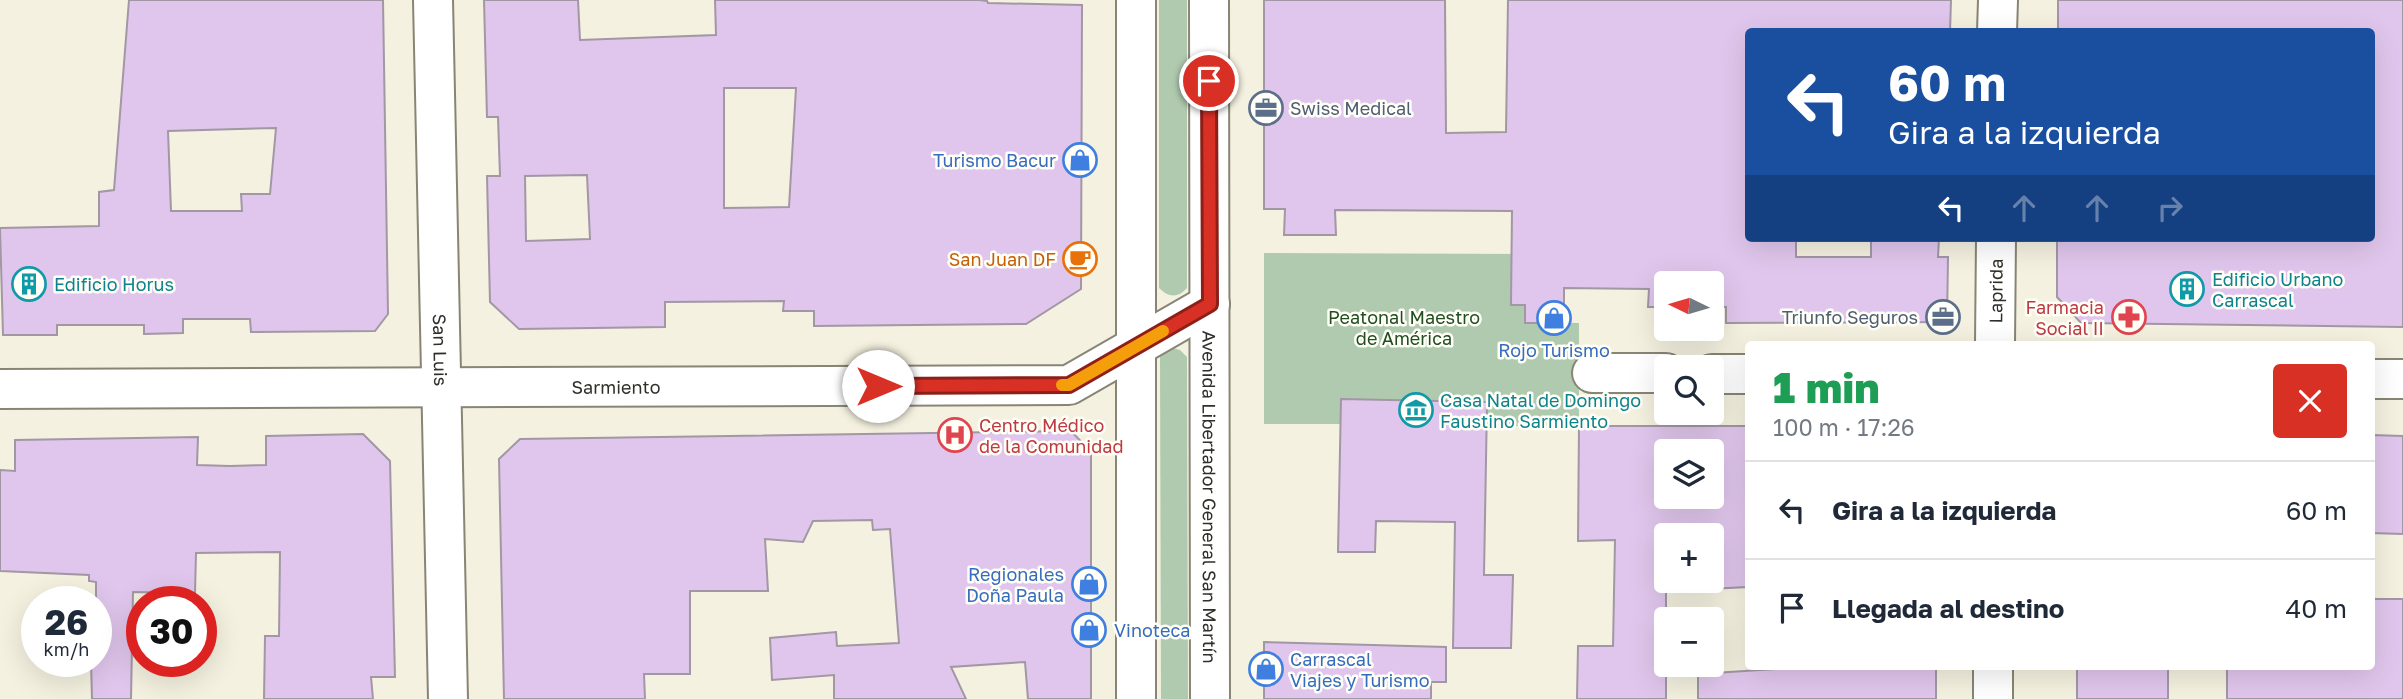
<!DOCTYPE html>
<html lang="es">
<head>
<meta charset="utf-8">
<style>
	:root { --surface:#fff; --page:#f2f2f3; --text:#1f2937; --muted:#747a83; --line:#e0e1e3 }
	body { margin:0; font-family:"Golos Text",sans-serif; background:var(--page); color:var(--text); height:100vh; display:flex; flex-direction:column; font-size:26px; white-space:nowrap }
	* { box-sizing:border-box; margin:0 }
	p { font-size:23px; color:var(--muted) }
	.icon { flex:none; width:38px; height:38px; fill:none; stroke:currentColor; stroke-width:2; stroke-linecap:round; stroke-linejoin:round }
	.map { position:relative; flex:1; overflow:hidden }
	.side { position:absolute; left:1745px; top:341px; width:630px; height:329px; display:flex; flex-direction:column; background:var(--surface); border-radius:7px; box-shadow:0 7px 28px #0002 }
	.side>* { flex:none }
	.banner { position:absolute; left:1745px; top:28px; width:630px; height:214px; border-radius:7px; box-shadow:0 7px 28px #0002; background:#1a4fa0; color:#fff; overflow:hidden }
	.needle { width:46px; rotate:275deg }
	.fabs { position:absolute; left:1654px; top:271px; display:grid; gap:14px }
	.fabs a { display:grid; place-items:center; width:70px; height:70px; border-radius:7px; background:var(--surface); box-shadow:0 7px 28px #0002; font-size:35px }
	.speed { position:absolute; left:21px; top:586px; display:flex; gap:14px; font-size:35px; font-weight:700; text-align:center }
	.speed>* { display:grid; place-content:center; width:91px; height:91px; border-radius:50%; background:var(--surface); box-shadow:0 7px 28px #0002; line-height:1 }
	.speed small { font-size:18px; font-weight:400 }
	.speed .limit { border:10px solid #d22; background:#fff; color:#111 }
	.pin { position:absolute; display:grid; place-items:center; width:60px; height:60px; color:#fff; margin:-30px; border:4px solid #fff; border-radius:50%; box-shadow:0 2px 7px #0007 }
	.me { position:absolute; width:77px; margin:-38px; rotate:90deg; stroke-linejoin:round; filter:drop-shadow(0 0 5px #0008) }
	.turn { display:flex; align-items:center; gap:24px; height:147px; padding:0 28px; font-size:32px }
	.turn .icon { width:91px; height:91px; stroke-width:2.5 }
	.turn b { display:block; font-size:49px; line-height:60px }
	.lanes { display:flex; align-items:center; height:66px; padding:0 28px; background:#0003; justify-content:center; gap:35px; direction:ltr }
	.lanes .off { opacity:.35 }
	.round { display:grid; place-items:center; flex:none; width:74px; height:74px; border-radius:7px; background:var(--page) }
	.summary { display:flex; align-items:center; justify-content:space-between; height:119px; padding:0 28px }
	h1 { font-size:42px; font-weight:800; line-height:52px; color:#1e9e55 }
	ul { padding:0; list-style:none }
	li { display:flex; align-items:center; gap:21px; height:98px; padding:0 28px; border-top:2px solid var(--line) }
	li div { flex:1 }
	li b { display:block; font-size:26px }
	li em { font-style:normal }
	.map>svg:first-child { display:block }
	.green { fill:#b0caaf }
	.building { fill:#e0c6ec; stroke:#a197a5; stroke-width:2; fill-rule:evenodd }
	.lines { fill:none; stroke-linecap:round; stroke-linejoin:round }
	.minor-casing { stroke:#888575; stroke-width:42 }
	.major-casing { stroke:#888575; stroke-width:42 }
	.minor { stroke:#fff; stroke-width:38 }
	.major { stroke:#fff; stroke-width:38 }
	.route-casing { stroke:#8d1f18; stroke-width:18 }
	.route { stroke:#d93025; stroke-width:12 }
	.slow { stroke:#f59e0b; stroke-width:12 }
	.labels { text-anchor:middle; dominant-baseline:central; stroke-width:5; stroke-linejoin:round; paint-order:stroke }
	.service-label { font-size:18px; fill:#4e5e75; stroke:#fffef7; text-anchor:start }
	.shop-label { font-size:18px; fill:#366cbe; stroke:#fffef7; text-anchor:end }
	.food-label { font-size:18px; fill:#c56008; stroke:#fffef7; text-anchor:end }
	.culture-label { font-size:18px; fill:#0d838f; stroke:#fffef7; text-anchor:start }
	.street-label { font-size:18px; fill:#302f29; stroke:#fffef7 }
	.health-label { font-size:18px; fill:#be3a42; stroke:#fffef7; text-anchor:end }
	.park-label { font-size:18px; fill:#204e21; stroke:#fffef7 }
</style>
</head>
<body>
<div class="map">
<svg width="2403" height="699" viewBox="0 0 2403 699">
	<rect width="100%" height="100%" fill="#f4f1e0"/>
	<g class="green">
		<path d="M1159,0H1187V288C1178,298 1169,298 1159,288Z"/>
		<path d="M1264,253L1526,254L1525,322L1579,323V426H1487L1486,402L1341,399L1340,424H1264Z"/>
		<path d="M1173,348L1180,350L1187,357L1188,699H1161L1160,355L1165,350Z"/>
	</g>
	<g class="building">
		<path d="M129,0H383L388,314L375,331L251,332L250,319H183V333L144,334V325H57V335H3L0,228L99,226V192L114,190ZM276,128L270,194H241L242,211H171L168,131Z"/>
		<path d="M484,0H578L580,40L716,35L715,0H979L987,1L988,3L1082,5L1081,289L1026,324L814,326V311H783L784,301L665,302V327L519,329L490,302L487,176H500L498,117H487ZM724,88H796L789,207L724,208ZM587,175L590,239L526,241L525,176Z"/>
		<path d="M1264,0H1445L1446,133L1506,132L1508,0H1951L1950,32H1748V238H1796V257H1871V238H1939L1938,257H1948L1947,322L1726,323V307H1712V284H1666V307H1648L1649,289L1564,288V323H1525V305H1511L1512,211L1335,210L1336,235H1284L1285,209H1264Z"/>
		<path d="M2058,0H2403V327L2081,323L2057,297V238H2371V32H2058Z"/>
		<path d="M1341,399L1487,402L1484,575H1513L1511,648H1453L1455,522L1376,521L1375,552H1338Z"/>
		<path d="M1579,426H1748V587L1666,591V699H1577L1578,646H1613L1615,540L1578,541ZM1666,452H1712V497H1666ZM1666,536H1712V581H1666Z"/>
		<path d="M1071,431L1091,452V699H1028L1025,662L951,667L966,699H834V675L772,680L770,638L836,632L837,646L899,643L890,529L873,530L872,520L813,521L803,542L765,539L768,591H690V674H644L645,699H504L499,459L520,439Z"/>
		<path d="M363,434L390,461L395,677H371L373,699H264L265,636H279L280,552L196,553L195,593L133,592L131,699H92L91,662H96V582L89,581V575L0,571V470L15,471V440L198,437L197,465L230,466L266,465V436Z"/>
		<path d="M2371,435L2403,436V534L2371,533Z"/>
		<path d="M2371,599H2403V699H2227V667H2371Z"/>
		<path d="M1264,642L1446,647V682H1431V699H1264Z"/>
		<path d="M1807,667H1936V699H1698V674Z"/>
		<rect x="2077" y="667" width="91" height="32"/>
	</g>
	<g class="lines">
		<g class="minor-casing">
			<g id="minor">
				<path id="s1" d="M433,0L448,699"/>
				<path d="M1997,32L1998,0"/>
				<path id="s2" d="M1995,345L1996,238"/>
				<path d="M1592,373H1666"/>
				<path d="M1712,374H1748"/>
				<path d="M2371,379H2403"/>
				<path id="s3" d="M0,389L1069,385L1210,304"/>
				<path d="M1993,699V667"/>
			</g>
		</g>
		<g class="major-casing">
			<g id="major">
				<path id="s4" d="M1209,0L1210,699"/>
				<path d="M1136,699V0"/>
			</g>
		</g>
		<use href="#minor" class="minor"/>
		<use href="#major" class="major"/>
	</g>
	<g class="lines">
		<g class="route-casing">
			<path id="route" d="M878,386L1069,385L1210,304L1209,81"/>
		</g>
		<use href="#route" class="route"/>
		<path class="slow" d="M1062,385H1069L1163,331"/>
	</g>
	<defs>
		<g id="office-ring" transform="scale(1.75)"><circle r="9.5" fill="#fffef7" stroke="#5c6f8a" stroke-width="1.5"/><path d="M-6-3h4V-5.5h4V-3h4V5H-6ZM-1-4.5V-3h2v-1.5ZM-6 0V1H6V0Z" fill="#5c6f8a"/></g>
		<g id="shop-ring" transform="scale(1.75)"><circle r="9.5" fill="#fffef7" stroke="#3f7fe0" stroke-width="1.5"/><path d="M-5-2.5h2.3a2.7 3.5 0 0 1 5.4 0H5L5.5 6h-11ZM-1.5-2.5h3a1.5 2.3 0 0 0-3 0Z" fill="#3f7fe0"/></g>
		<g id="cafe-ring" transform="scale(1.75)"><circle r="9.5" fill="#fffef7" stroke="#e8710a" stroke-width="1.5"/><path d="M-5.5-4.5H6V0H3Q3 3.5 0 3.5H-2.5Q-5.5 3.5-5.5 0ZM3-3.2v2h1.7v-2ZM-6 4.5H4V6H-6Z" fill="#e8710a"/></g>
		<g id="building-ring" transform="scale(1.75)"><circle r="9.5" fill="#fffef7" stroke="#0f9aa8" stroke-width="1.5"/><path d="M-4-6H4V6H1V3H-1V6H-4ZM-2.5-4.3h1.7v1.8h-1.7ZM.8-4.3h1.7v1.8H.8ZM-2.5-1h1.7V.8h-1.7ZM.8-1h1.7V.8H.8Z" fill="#0f9aa8"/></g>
		<g id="pharmacy-ring" transform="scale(1.75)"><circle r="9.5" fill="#fffef7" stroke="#e0444e" stroke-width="1.5"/><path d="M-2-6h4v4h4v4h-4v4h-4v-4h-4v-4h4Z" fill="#e0444e"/></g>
		<g id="museum-ring" transform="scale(1.75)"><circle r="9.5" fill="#fffef7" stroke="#0f9aa8" stroke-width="1.5"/><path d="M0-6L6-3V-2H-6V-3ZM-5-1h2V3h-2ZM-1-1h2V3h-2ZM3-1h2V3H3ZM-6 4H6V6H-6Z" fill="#0f9aa8"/></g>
		<g id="hospital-ring" transform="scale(1.75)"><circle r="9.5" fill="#fffef7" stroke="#e0444e" stroke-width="1.5"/><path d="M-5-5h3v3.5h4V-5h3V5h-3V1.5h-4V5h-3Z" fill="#e0444e"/></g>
	</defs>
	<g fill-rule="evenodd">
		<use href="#office-ring" x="1266" y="108"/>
		<use href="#shop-ring" x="1080" y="160"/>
		<use href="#cafe-ring" x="1080" y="259"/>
		<use href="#building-ring" x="29" y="284"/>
		<use href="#building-ring" x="2187" y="289"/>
		<use href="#office-ring" x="1943" y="317"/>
		<use href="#pharmacy-ring" x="2129" y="317"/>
		<use href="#shop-ring" x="1554" y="318"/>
		<use href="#museum-ring" x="1416" y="410"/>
		<use href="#hospital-ring" x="955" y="435"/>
		<use href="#shop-ring" x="1089" y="584"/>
		<use href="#shop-ring" x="1089" y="630"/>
		<use href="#shop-ring" x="1266" y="669"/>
	</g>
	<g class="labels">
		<g class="service-label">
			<text x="1290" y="108">Swiss Medical</text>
			<text x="1918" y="317" text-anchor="end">Triunfo Seguros</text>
		</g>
		<g class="shop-label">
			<text x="1056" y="160">Turismo Bacur</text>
			<text x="1554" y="350" text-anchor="middle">Rojo Turismo</text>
			<text x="1064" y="574">Regionales<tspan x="1064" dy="21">Doña Paula</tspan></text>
			<text x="1114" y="630" text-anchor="start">Vinoteca</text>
			<text x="1290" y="659" text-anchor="start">Carrascal<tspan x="1290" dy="21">Viajes y Turismo</tspan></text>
		</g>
		<g class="food-label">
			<text x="1056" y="259">San Juan DF</text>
		</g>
		<g class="culture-label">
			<text x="2212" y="279">Edificio Urbano<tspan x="2212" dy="21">Carrascal</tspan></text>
			<text x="54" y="284">Edificio Horus</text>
			<text x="1440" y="400">Casa Natal de Domingo<tspan x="1440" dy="21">Faustino Sarmiento</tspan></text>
		</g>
		<g class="street-label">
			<text stroke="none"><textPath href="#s2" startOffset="54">Laprida</textPath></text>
			<text stroke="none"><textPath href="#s1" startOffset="350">San Luis</textPath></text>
			<text stroke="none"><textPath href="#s3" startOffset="616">Sarmiento</textPath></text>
			<text stroke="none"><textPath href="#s4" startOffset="497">Avenida Libertador General San Martín</textPath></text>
		</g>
		<g class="health-label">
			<text x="2104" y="307">Farmacia<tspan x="2104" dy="21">Social II</tspan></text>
			<text x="979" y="425" text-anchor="start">Centro Médico<tspan x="979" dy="21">de la Comunidad</tspan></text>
		</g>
		<g class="park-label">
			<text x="1404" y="317">Peatonal Maestro<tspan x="1404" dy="21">de América</tspan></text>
		</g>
	</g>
</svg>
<div class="fabs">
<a><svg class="needle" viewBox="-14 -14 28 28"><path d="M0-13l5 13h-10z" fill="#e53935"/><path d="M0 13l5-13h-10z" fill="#747a83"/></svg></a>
<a><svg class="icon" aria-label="search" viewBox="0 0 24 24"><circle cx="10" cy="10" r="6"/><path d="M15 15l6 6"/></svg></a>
<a><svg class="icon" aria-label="layers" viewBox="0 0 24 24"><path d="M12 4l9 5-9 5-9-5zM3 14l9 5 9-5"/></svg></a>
<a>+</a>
<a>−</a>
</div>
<div class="speed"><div>26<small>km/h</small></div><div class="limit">30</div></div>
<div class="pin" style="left:1209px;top:81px;background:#d93025"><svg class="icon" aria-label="arrive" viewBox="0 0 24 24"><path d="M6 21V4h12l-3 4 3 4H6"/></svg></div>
<svg class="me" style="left:878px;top:386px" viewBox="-20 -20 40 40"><circle r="19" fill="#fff"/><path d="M0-13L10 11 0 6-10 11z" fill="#d93025"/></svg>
<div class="banner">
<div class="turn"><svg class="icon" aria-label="left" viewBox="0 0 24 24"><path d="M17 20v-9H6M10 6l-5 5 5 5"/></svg><div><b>60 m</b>Gira a la izquierda</div></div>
<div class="lanes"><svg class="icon" aria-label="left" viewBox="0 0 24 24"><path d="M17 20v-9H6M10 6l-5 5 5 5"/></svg><svg class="icon off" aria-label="ahead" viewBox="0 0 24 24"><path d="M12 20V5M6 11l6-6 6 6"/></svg><svg class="icon off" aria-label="ahead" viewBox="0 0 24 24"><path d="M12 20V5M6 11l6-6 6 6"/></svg><svg class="icon off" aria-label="right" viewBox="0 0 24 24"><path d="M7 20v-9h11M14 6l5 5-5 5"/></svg></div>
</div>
<section class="side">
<div class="summary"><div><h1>1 min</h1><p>100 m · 17:26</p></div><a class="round" style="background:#d93025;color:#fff"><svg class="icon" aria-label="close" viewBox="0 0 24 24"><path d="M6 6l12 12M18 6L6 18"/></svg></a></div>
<ul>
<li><svg class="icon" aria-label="left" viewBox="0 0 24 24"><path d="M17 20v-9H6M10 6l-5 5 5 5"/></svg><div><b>Gira a la izquierda</b></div><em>60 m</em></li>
<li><svg class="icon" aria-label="arrive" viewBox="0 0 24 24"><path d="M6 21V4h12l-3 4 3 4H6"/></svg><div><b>Llegada al destino</b></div><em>40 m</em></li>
</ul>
</section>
</div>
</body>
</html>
